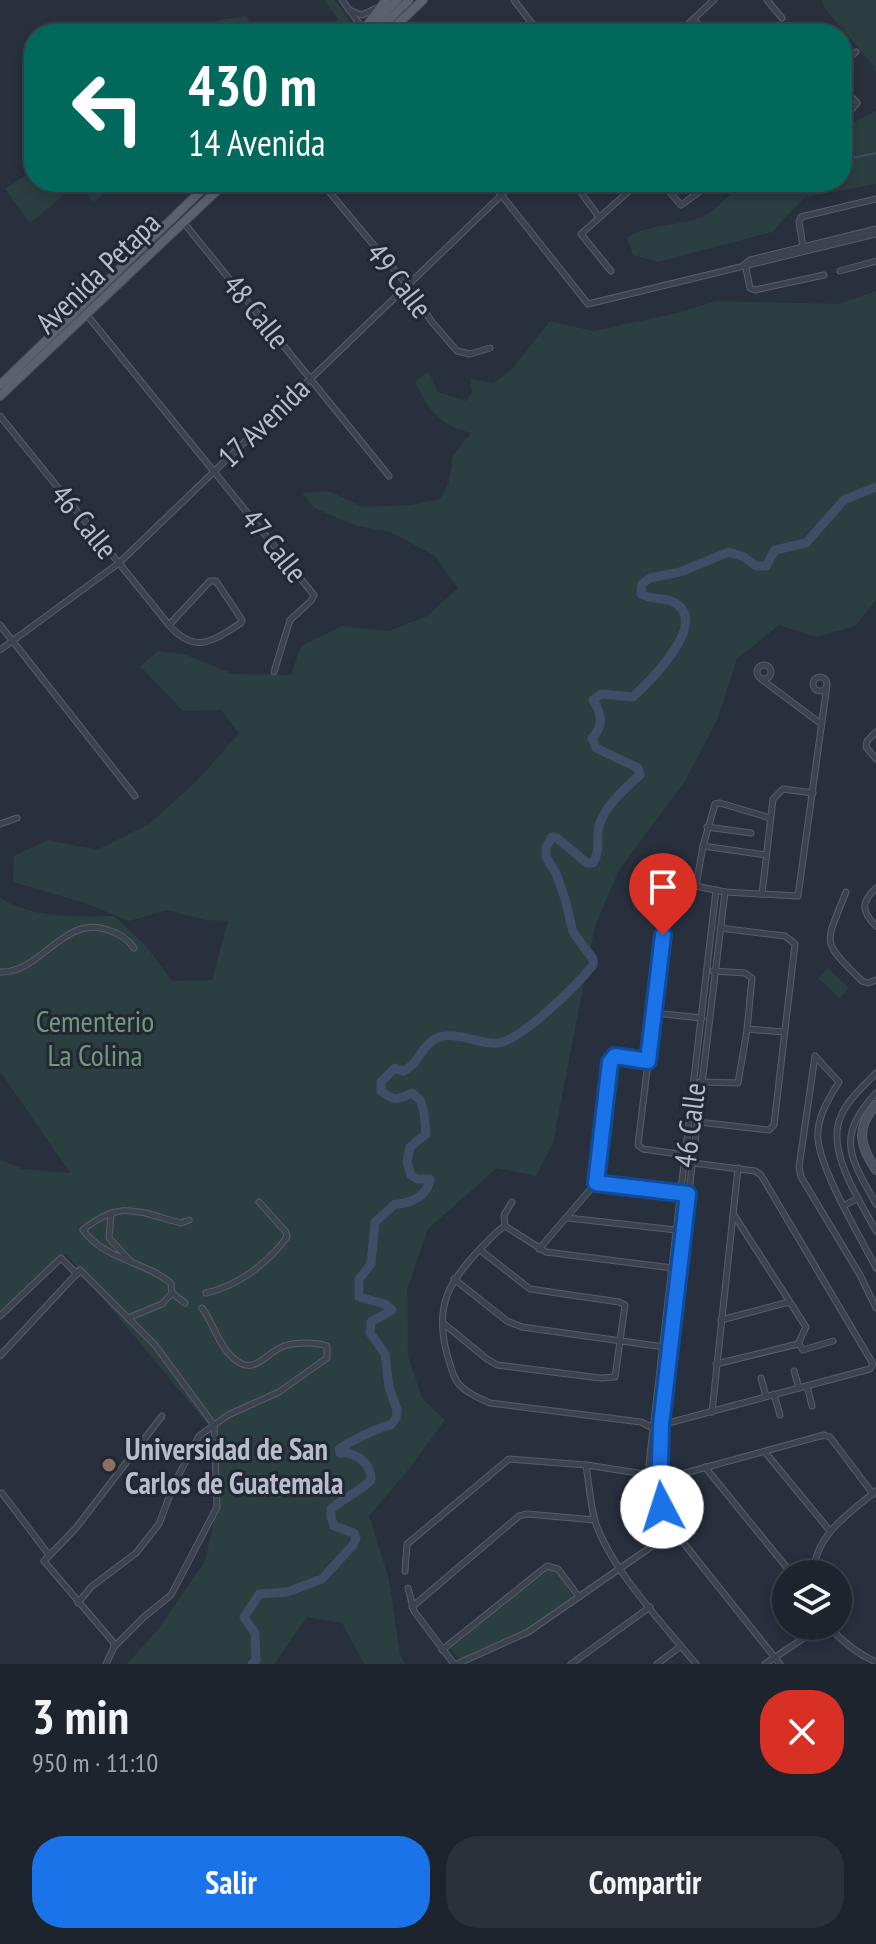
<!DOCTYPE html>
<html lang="es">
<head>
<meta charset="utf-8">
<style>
	:root { --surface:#1e242e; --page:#2b303a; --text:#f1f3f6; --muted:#a1a4aa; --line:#3c414a; --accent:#1a73e8 }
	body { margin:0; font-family:"PT Sans Narrow",sans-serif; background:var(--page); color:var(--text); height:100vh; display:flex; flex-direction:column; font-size:30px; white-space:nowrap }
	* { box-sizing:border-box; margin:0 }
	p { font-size:26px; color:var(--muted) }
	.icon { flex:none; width:44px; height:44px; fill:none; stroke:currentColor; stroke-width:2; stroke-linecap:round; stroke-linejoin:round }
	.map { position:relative; height:1664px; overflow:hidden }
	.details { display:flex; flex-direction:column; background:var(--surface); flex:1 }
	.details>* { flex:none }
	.guide { position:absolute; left:24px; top:24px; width:828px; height:168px; border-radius:32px; box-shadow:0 4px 12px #0003,0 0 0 2px var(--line); background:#00695c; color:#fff; overflow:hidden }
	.tools { position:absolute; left:772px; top:1560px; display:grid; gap:16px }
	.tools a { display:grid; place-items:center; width:80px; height:80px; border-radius:50%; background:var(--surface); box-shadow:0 4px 12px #0003,0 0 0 2px var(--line); font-size:40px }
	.pin { position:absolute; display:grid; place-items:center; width:68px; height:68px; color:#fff; margin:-82px -34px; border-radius:50% 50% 50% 0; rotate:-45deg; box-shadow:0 0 8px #0007 }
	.pin .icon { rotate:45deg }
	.me { position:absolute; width:88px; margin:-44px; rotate:355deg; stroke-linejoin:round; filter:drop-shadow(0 0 6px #0008) }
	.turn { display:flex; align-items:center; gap:28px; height:168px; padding:0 32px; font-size:36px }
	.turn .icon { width:104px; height:104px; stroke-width:2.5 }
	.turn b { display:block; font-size:56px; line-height:68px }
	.round { display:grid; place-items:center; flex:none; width:84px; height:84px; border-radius:32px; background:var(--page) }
	.head { display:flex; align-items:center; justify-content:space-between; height:136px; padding:0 32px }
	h1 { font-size:48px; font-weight:800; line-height:60px }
	.button { display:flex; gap:16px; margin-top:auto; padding:16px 32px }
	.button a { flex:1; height:92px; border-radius:32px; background:var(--accent); color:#fff; font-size:32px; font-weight:800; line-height:92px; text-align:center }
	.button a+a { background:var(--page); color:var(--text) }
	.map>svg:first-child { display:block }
	.green { fill:#2b3e40 }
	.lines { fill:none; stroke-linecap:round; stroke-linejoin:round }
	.stream { stroke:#404d66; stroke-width:2 }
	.river { stroke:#404d66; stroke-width:9 }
	.minor-casing { stroke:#575e69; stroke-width:7 }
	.secondary-casing { stroke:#575e69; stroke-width:10 }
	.primary-casing { stroke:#454c58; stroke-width:10 }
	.minor { stroke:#3c434f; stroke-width:5 }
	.secondary { stroke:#4a5261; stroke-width:8 }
	.primary { stroke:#5a626e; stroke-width:8 }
	.route-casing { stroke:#114b97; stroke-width:20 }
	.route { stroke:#1a73e8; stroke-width:14 }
	.education-dot { fill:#8d6e63; stroke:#212834; stroke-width:3 }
	.labels { text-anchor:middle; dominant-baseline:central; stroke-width:6; stroke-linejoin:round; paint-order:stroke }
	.street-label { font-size:30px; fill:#b8bec9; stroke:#212834 }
	.park-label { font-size:30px; fill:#72987c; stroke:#212834 }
	.poi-label { font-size:30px; font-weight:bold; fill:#b8bec9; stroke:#212834; text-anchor:start }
</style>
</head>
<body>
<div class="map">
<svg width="876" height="1664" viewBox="0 0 876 1664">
	<rect width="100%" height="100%" fill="#28303e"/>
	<g class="green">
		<path d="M324,0H335L357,32L355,34H324L338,19Z"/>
		<path d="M821,0H876V73L874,66L826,10Z"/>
		<path d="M246,16L258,34H219L210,22Z"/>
		<path d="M876,111V184L805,197L772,232L658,262L633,255L627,238C650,222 681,228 706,215C716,209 726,198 735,190L734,182H842V128Z"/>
		<path d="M34,169V182H66L71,189L30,223L5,189Z"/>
		<path d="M78,182H120L93,202Z"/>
		<path d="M876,291V600L855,626L816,637L779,625L737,659L717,720L685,781L619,870L595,926L553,1143L536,1176L497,1168L428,1229L407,1289L408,1356L422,1398L445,1420L405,1474L369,1516L389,1579L400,1655L405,1664H364L342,1623L307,1617L274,1664H127L159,1628L205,1561L220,1493L214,1432L66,1254L0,1313V1160L23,1169L70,1173L0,1071V898C35,919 74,916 114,916L146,946L172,981L212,980L228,921L205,920L167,910L129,921L85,903L13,882L14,856L48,840L97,850L149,824L197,781L239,733L221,710L183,711L140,666L158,651L184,654L233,674L291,675L301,646L342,626L389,631L427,616L458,588L435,556L390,532L354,525L314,508L302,493L329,491L363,507L410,505L440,499L449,482L453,455L471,433C437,424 430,411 415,382L428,371L438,392L466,401L472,393L470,379L494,383L513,368L550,321L593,331L677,313L716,301L839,304Z"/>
		<path d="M828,968L849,988L839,998L818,978Z"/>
		<path d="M549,1569L559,1574L573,1598L526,1631L464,1659L457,1657L450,1648Z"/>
	</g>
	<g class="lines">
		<path class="stream" d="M842,160L876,153"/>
		<path class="river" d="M252,1664L256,1661L255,1633L244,1617L259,1594L287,1592L322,1579L353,1545L356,1538L354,1533L334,1526L331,1517V1509C344,1498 359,1492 371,1480C371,1463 357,1452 340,1453L339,1449C350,1442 378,1427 391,1425L396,1418L397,1410L389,1387L385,1354L370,1333L371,1322L392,1310L385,1304L359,1297V1279L371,1264L375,1222L395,1204C410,1204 428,1196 430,1179H417L411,1175L407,1162L410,1147L426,1134L424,1112L420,1100L412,1093C398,1100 394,1101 381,1091V1082L395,1068L403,1071C421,1064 421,1041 443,1036C462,1033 480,1045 498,1043C521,1041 578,984 593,965V959L573,932L565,899L556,873L546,857V847L552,837L557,838L587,863H593C601,851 596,839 599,826C604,807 625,788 640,775L638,768L596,748L592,738C604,726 602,713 593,700L601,694L633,697C650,681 714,619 671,601C661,597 651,600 641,594L642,584L650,578L680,572L729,552L744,557L756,566H766L775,550L806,543L844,500L876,487"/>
		<g class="minor-casing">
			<g id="minor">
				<path d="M342,0L364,30"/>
				<path d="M514,0L540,34"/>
				<path d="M767,0L782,18"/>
				<path d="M349,10L362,15L377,8"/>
				<path d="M694,19L706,34"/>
				<path d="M677,34L714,0"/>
				<path d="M842,65L856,52"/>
				<path d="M842,87L857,103L842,121"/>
				<path d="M321,182L407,285L432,322L457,351L470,354L490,348"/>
				<path d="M491,182L588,304L876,234"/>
				<path d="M573,182L599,217"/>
				<path d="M661,182L681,205L713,182"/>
				<path d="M184,223L389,476"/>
				<path d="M803,246L799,222L801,217L876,199"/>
				<path d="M745,264L750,260L876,229"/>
				<path d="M745,264L750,288L755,290L824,275"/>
				<path d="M611,271L581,234L639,182"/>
				<path d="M840,271L876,261"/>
				<path d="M87,315L314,595L311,601L290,620L274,672"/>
				<path d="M0,416L169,625C195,655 213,641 241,623L242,620L216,581H210L169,625"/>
				<path d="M0,625L135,796"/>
				<path d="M0,650L119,563L515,182"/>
				<circle cx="764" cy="672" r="7"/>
				<circle cx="820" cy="684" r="7"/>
				<path d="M761,679L820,723"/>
				<path d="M876,732L867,741L866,747L876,759"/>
				<path d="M0,824L17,818"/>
				<path d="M707,827L751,833"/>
				<path d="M703,846L766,855"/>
				<path d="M696,886L703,846L715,804L720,803L770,818"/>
				<path d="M876,888C861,902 861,911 876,926"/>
				<path d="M716,890L649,1464L656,1496L674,1531L780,1664"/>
				<path d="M846,892C825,946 820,939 862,981L868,983L876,980"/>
				<path d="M762,894L773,799L783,789L813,793"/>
				<path d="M0,972C41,974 63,914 108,930C118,933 128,939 134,948"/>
				<path d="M654,1013L702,1018"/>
				<path d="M747,1029L784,1032"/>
				<path d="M876,1073C864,1086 848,1099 841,1116C825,1150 860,1201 876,1231"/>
				<path d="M700,1082L738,1083L747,1030L752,978L745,973L713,971"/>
				<path d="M876,1093C835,1138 850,1157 876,1204"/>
				<path d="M698,1122L769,1130L774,1125L795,944L785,936L720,928"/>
				<path d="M685,1155L643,1149L638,1145L669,888L674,884L681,883L725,892L798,896L827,685"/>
				<path d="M596,1183L682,1194"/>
				<path d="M845,1205L858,1198"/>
				<path d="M111,1213L109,1238L131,1262"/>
				<path d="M568,1218L676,1230"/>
				<path d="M505,1226L504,1215L512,1202"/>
				<path d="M539,1249L596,1183L611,1060L615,1056L648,1061"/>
				<path d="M876,1268C860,1236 821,1172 818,1139C816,1118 829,1098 839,1082L815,1056L799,1167L801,1177L860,1275L876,1308"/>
				<path d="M454,1279L507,1321L522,1327L664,1347"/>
				<path d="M172,1293L171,1283C144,1261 105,1260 83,1230C121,1199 138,1212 181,1223L189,1220"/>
				<path d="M206,1293C238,1286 268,1263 287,1237L286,1232L259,1202"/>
				<path d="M0,1316L61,1258L77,1274"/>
				<path d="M721,1320L789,1302"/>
				<path d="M443,1323L487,1359L497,1365L600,1378L615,1377L625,1305L619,1302L530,1289L480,1250"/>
				<path d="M799,1344L803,1350L833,1341"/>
				<path d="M0,1356L80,1270L128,1318L162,1304L172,1293L185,1303"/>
				<path d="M716,1364L798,1344L806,1327L734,1215"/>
				<path d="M794,1371L799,1388"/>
				<path d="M761,1378L766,1396"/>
				<path d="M807,1386L812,1406"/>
				<path d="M774,1394L780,1415"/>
				<path d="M712,1412L738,1168"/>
				<path d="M661,1425L870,1369L873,1364L761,1175L755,1171L693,1163"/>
				<path d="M653,1428L641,1422L490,1403C479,1398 466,1393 458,1383C452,1375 450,1363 447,1354C434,1305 449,1281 482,1247C489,1240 496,1231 505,1226L546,1252L680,1269"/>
				<path d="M765,1452L830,1531"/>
				<path d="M586,1465C589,1483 590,1503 595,1521C610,1568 664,1625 696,1664"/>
				<path d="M705,1467L792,1574"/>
				<path d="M656,1481L824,1435L830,1437L873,1494"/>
				<path d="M2,1493L49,1555"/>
				<path d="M659,1501L661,1425L725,892"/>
				<path d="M405,1571L407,1544L509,1459L586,1465L651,1475"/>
				<path d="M814,1574C813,1537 850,1512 876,1491"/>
				<path d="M408,1588L414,1611L454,1664"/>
				<path d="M78,1603L91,1587L136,1553L159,1524L174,1484L199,1436L228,1415L279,1392L327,1358V1346C315,1342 296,1342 284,1346C263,1354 254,1379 231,1356C217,1342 213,1322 202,1308"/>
				<path d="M412,1607L519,1516L527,1514L595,1520"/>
				<path d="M828,1626C842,1641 857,1654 876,1662"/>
				<path d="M114,1646L113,1642L44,1561L76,1528L162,1416"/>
				<path d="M442,1650L547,1566L558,1569L579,1597"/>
				<path d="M106,1664L114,1647L144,1617L171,1595L217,1507L214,1425L155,1345L128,1318"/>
				<path d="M457,1664L528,1632L674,1531"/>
				<path d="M571,1664L650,1607"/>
				<path d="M657,1664L681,1646"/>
				<path d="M765,1664L822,1626"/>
			</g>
		</g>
		<g class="secondary-casing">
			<path id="secondary" d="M876,1105C855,1128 860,1146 876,1170"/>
		</g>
		<g class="primary-casing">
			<g id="primary">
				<path d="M365,28L386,0"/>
				<path d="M365,34L397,0"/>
				<path d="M375,34L409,0"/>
				<path d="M387,34L423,0"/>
				<path d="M0,385L210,182"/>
				<path d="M0,396L226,182"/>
			</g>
		</g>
		<use href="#minor" class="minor"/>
		<use href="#secondary" class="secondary"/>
		<use href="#primary" class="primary"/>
	</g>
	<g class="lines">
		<g class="route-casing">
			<path id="route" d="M662,1507L659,1501L661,1425L688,1194L596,1183L610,1062L615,1056L648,1061L663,935"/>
		</g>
		<use href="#route" class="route"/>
	</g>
	<circle class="education-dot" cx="109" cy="1465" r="8"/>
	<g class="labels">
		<g class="street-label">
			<text transform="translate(97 272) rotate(-44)">Avenida Petapa</text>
			<text transform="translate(400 280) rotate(52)">49 Calle</text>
			<text transform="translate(257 311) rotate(51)">48 Calle</text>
			<text transform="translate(263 422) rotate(-44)">17 Avenida</text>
			<text transform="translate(85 521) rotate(51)">46 Calle</text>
			<text transform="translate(275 545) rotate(51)">47 Calle</text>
			<text transform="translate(689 1125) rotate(-83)">46 Calle</text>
		</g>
		<g class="park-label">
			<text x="95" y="1020">Cementerio<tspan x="95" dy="34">La Colina</tspan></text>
		</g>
		<g class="poi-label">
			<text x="125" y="1448">Universidad de San<tspan x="125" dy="34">Carlos de Guatemala</tspan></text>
		</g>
	</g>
</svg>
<div class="tools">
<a><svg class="icon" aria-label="layers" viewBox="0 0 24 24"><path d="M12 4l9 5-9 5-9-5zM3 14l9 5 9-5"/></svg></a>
</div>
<div class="pin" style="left:663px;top:935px;background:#d93025"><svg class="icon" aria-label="arrive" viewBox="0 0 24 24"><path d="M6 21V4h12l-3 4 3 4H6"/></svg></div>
<svg class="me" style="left:662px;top:1507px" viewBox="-20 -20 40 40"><circle r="19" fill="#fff"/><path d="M0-13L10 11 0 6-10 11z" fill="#1a73e8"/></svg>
<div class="guide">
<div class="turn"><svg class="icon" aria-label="left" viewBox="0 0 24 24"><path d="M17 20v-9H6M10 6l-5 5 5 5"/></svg><div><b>430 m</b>14 Avenida</div></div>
</div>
</div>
<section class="details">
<div class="head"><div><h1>3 min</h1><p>950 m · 11:10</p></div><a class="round" style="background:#d93025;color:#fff"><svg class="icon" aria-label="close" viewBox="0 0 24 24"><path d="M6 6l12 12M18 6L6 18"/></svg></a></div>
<div class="button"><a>Salir</a><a>Compartir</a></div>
</section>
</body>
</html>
